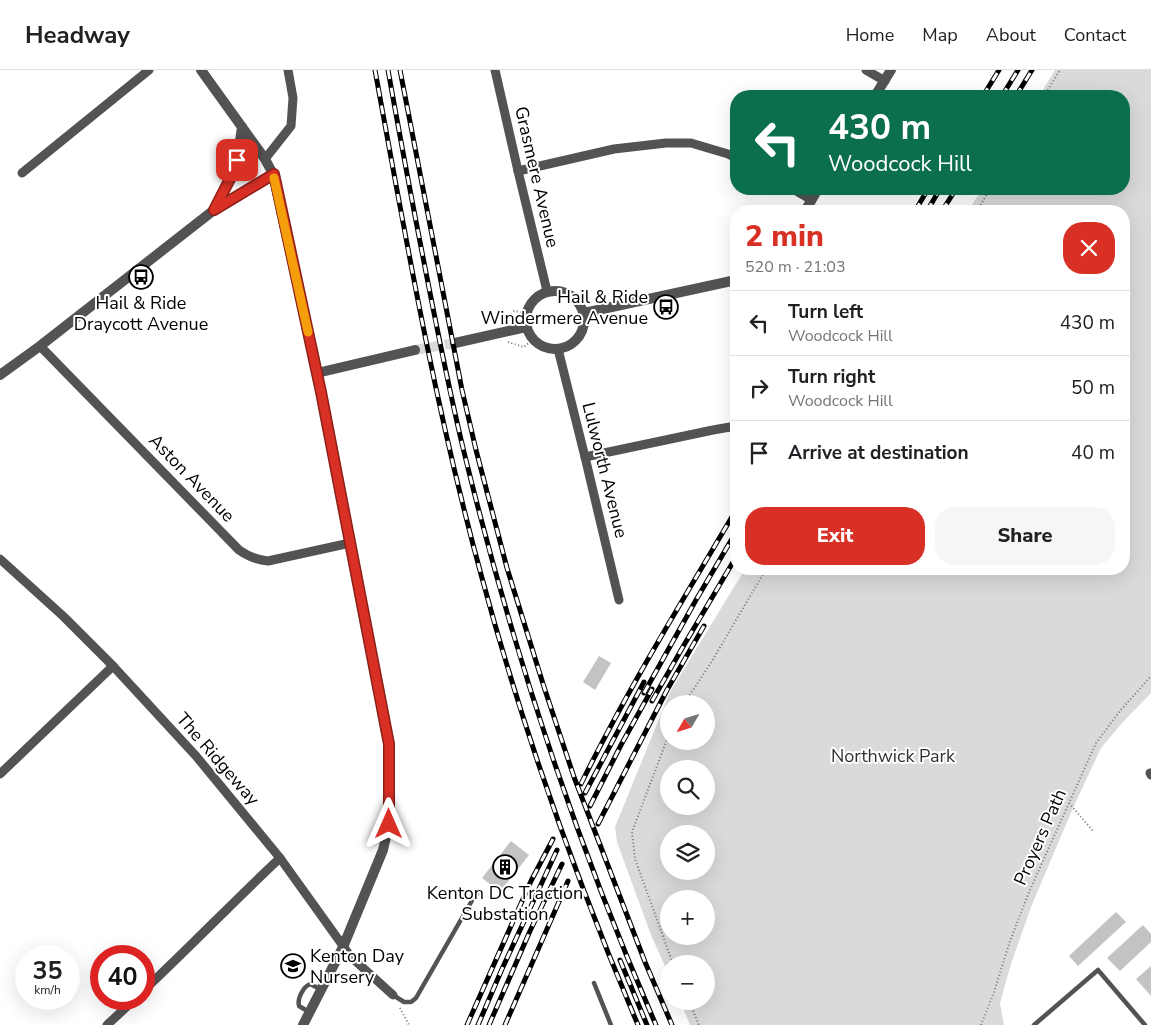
<!DOCTYPE html>
<html lang="en">
<head>
<meta charset="utf-8">
<style>
	:root { --surface:#fff; --page:#f6f6f6; --text:#202124; --muted:#757577; --line:#e0e0e0; --accent:#d93025 }
	body { margin:0; font-family:"Nunito Sans",sans-serif; background:var(--page); color:var(--text); height:100vh; display:flex; flex-direction:column; font-size:19px; white-space:nowrap }
	* { box-sizing:border-box; margin:0 }
	p { font-size:16px; color:var(--muted) }
	.icon { flex:none; width:28px; height:28px; fill:none; stroke:currentColor; stroke-width:2; stroke-linecap:round; stroke-linejoin:round }
	.map { position:relative; flex:1; overflow:hidden }
	.panel { position:absolute; left:730px; top:135px; width:400px; height:370px; display:flex; flex-direction:column; background:var(--surface); border-radius:20px; box-shadow:0 5px 20px #0002 }
	.panel>* { flex:none }
	.guide { position:absolute; left:730px; top:20px; width:400px; height:105px; border-radius:20px; box-shadow:0 5px 20px #0002; background:#0b6e4f; color:#fff; overflow:hidden }
	.needle { width:32px; rotate:231deg }
	.fabs { position:absolute; left:660px; top:625px; display:grid; gap:10px }
	.fabs a { display:grid; place-items:center; width:55px; height:55px; border-radius:50%; background:var(--surface); box-shadow:0 5px 20px #0002; font-size:25px }
	.speed { position:absolute; left:15px; top:875px; display:flex; gap:10px; font-size:25px; font-weight:700; text-align:center }
	.speed>* { display:grid; place-content:center; width:65px; height:65px; border-radius:50%; background:var(--surface); box-shadow:0 5px 20px #0002; line-height:1 }
	.speed small { font-size:12px; font-weight:400 }
	.speed .limit { border:8px solid #d22; background:#fff; color:#111 }
	.pin { position:absolute; display:grid; place-items:center; width:42px; height:42px; color:#fff; margin:-21px; border-radius:10px; box-shadow:0 2px 8px #0006 }
	.me { position:absolute; width:55px; margin:-28px; rotate:0deg; stroke-linejoin:round; filter:drop-shadow(0 0 4px #0008) }
	.turn { display:flex; align-items:center; gap:18px; height:105px; padding:0 15px; font-size:22px }
	.turn .icon { width:65px; height:65px; stroke-width:2.5 }
	.turn b { display:block; font-size:35px; line-height:42px }
	.round { display:grid; place-items:center; flex:none; width:52px; height:52px; border-radius:20px; background:var(--page) }
	.summary { display:flex; align-items:center; justify-content:space-between; height:85px; padding:0 15px }
	h1 { font-size:30px; font-weight:800; line-height:38px; color:var(--accent) }
	.action { display:flex; gap:10px; margin-top:auto; padding:10px 15px }
	.action a { flex:1; height:58px; border-radius:20px; background:var(--accent); color:#fff; font-size:20px; font-weight:800; line-height:58px; text-align:center }
	.action a+a { background:var(--page); color:var(--text) }
	ul { padding:0; list-style:none }
	li { display:flex; align-items:center; gap:15px; height:65px; padding:0 15px; border-top:1px solid var(--line) }
	li div { flex:1 }
	li b { display:block; font-size:19px }
	li em { font-style:normal }
	header { display:flex; align-items:center; gap:30px; box-sizing:border-box; height:70px; padding:0 25px; background:var(--surface); border-bottom:1px solid var(--line) }
	header strong { font-size:24px }
	nav { display:flex; gap:28px; margin-inline-start:auto; font-size:18px }
	.map>svg:first-child { display:block }
	.green { fill:#dadada; fill-rule:evenodd }
	.building { fill:#c3c3c3 }
	.lines { fill:none; stroke-linecap:round; stroke-linejoin:round }
	.tertiary-tunnel { stroke:#d9d9d9; stroke-width:10; stroke-dasharray:10 5; stroke-linecap:butt }
	.path { stroke:#757575; stroke-width:2; stroke-dasharray:1 2.5; stroke-linecap:butt }
	.service { stroke:#535353; stroke-width:4.5 }
	.minor { stroke:#535353; stroke-width:9 }
	.tertiary { stroke:#535353; stroke-width:10 }
	.rail-casing { stroke:#000; stroke-width:5 }
	.rail { stroke:#fff; stroke-width:3; stroke-dasharray:9; stroke-linecap:butt }
	.route-casing { stroke:#8d1f18; stroke-width:12 }
	.route { stroke:#d93025; stroke-width:9 }
	.slow { stroke:#f59e0b; stroke-width:9 }
	.labels { text-anchor:middle; dominant-baseline:central; stroke-width:4; stroke-linejoin:round; paint-order:stroke }
	.street-label { font-size:18px; fill:#000; stroke:#fff }
	.poi-label { font-size:18px; fill:#000; stroke:#fff }
	.park-label { font-size:18px; fill:#313131; stroke:#fff }
</style>
</head>
<body>
<header>
<strong>Headway</strong>
<nav><a>Home</a><a>Map</a><a>About</a><a>Contact</a></nav>
</header>
<div class="map">
<svg width="1151" height="955" viewBox="0 0 1151 955">
	<rect width="100%" height="100%" fill="#fff"/>
	<path class="green" d="M1055,0H1151V623L1122,653L1101,678L1073,738L1031,837L1011,894L1000,933L1004,955H690L680,931H706V894H669V905L651,865L617,772L615,757L670,622L745,499H1124V141H968L982,119H1124V26H1039ZM669,634H706V671H669ZM669,699H706V736H669ZM669,764H706V801H669ZM669,829H706V866H669Z"/>
	<g class="building">
		<path d="M599,586L611,593L595,620L583,612Z"/>
		<path d="M511,771L529,785L500,822L482,808Z"/>
		<path d="M1116,842L1126,852L1078,896L1069,886Z"/>
		<path d="M1143,855L1151,864V872L1120,901L1107,888Z"/>
		<path d="M1151,896V926L1136,909Z"/>
	</g>
	<g class="lines">
		<path class="tertiary-tunnel" d="M415,280L455,273"/>
		<g class="path">
			<path d="M1044,26L1060,0"/>
			<path d="M977,141L990,119"/>
			<path d="M503,251L514,241L527,243"/>
			<path d="M508,272L524,277L533,269"/>
			<path d="M684,634L712,591L766,499"/>
			<path d="M669,664L632,762L635,789L673,894"/>
			<path d="M1069,733L1093,761"/>
			<path d="M689,931L699,955"/>
			<path d="M400,938L409,955"/>
			<path d="M981,955L994,922L1010,871L1029,822L1096,673L1120,641L1151,606"/>
		</g>
		<g class="service">
			<path d="M594,913L611,955"/>
			<path d="M393,925L404,932H411L416,928L474,827L480,822"/>
			<path d="M309,942L299,936C297,929 303,917 310,914L320,919"/>
			<path d="M1034,955L1098,900L1145,955"/>
		</g>
		<g class="minor">
			<path d="M495,0L518,101L547,221"/>
			<path d="M866,0L885,11"/>
			<path d="M265,89L291,56L293,28L288,0"/>
			<path d="M518,101L614,79L666,73H691L728,84L736,88"/>
			<path d="M22,103L149,0"/>
			<path d="M793,119L812,130"/>
			<path d="M40,276L239,480C249,487 257,490 268,491L350,473"/>
			<path d="M558,279L585,387L619,530"/>
			<path d="M585,387L713,360L730,357L736,361"/>
			<path d="M0,489L63,546L113,596L196,686L280,788L351,887L393,925"/>
			<path d="M1150,703L1151,705"/>
			<path d="M0,704L113,596"/>
			<path d="M144,920C190,877 234,831 280,788"/>
			<path d="M107,955L135,929"/>
		</g>
		<g class="tertiary">
			<path d="M201,0L265,89L273,104L321,322L389,674V754L383,780L343,877L303,955"/>
			<path d="M875,26L891,0"/>
			<path d="M214,140L234,101L239,78L242,57"/>
			<path d="M805,141L818,119"/>
			<circle cx="555" cy="250" r="29"/>
			<path d="M584,243L736,210"/>
			<path d="M455,273L526,257"/>
			<path d="M317,303L415,280"/>
			<path d="M0,305L40,276L214,140L273,104"/>
		</g>
		<g class="rail-casing">
			<g id="rail">
				<path d="M375,0C406,170 436,341 482,508C523,660 576,809 638,955"/>
				<path d="M388,0C399,61 410,121 422,182C435,249 448,316 464,382C512,578 575,770 656,955"/>
				<path d="M400,0L462,320L476,380L507,498L544,617L574,707L645,892L672,955"/>
				<path d="M983,26L999,0"/>
				<path d="M1002,26L1018,0"/>
				<path d="M1016,26L1032,0"/>
				<path d="M915,141L928,119"/>
				<path d="M927,141L940,119"/>
				<path d="M942,141L956,119"/>
				<path d="M644,623L696,530L736,462"/>
				<path d="M652,631L684,575L736,487"/>
				<path d="M581,714C627,620 683,530 736,440"/>
				<path d="M585,723L644,612"/>
				<path d="M590,736L621,675L652,619"/>
				<path d="M598,754L667,620L704,556"/>
				<path d="M620,890L647,955"/>
				<path d="M467,955L531,811L553,769"/>
				<path d="M478,955L502,899L557,780"/>
				<path d="M489,955L530,861L562,794"/>
				<path d="M505,955L568,811"/>
			</g>
		</g>
		<use href="#rail" class="rail"/>
	</g>
	<g class="lines">
		<g class="route-casing">
			<path id="route" d="M237,90L234,101L214,140L274,104L321,322L389,674V754"/>
		</g>
		<use href="#route" class="route"/>
		<path class="slow" d="M274,108L308,262"/>
	</g>
	<defs>
		<g id="bus-ring" transform="scale(1.25)"><circle r="9.5" fill="#fff" stroke="#000" stroke-width="1.5"/><path d="M-5-6H5V4H4V6H2V4H-2V6H-4V4H-5ZM-3.5-4V0h7V-4ZM-3.5 1.2v1.5H-2V1.2ZM2 1.2v1.5H3.5V1.2Z" fill="#000"/></g>
		<g id="building-ring" transform="scale(1.25)"><circle r="9.5" fill="#fff" stroke="#000" stroke-width="1.5"/><path d="M-4-6H4V6H1V3H-1V6H-4ZM-2.5-4.3h1.7v1.8h-1.7ZM.8-4.3h1.7v1.8H.8ZM-2.5-1h1.7V.8h-1.7ZM.8-1h1.7V.8H.8Z" fill="#000"/></g>
		<g id="school-ring" transform="scale(1.25)"><circle r="9.5" fill="#fff" stroke="#000" stroke-width="1.5"/><path d="M0-5L7-2L0 1L-7-2ZM-4 1L0 2.5L4 1V4Q0 6-4 4Z" fill="#000"/></g>
	</defs>
	<g fill-rule="evenodd">
		<use href="#bus-ring" x="141" y="207"/>
		<use href="#bus-ring" x="666" y="237"/>
		<use href="#building-ring" x="505" y="797"/>
		<use href="#school-ring" x="293" y="896"/>
	</g>
	<g class="labels">
		<g class="street-label">
			<text transform="translate(537 107) rotate(77)">Grasmere Avenue</text>
			<text transform="translate(605 400) rotate(76)">Lulworth Avenue</text>
			<text transform="translate(192 408) rotate(46)">Aston Avenue</text>
			<text transform="translate(218 689) rotate(49)">The Ridgeway</text>
			<text transform="translate(1040 767) rotate(-66)">Proyers Path</text>
		</g>
		<g class="poi-label">
			<text x="648" y="227" text-anchor="end">Hail &amp; Ride<tspan x="648" dy="21">Windermere Avenue</tspan></text>
			<text x="141" y="233">Hail &amp; Ride<tspan x="141" dy="21">Draycott Avenue</tspan></text>
			<text x="505" y="823">Kenton DC Traction<tspan x="505" dy="21">Substation</tspan></text>
			<text x="310" y="886" text-anchor="start">Kenton Day<tspan x="310" dy="21">Nursery</tspan></text>
		</g>
		<g class="park-label">
			<text x="893" y="686">Northwick Park</text>
		</g>
	</g>
</svg>
<div class="fabs">
<a><svg class="needle" viewBox="-14 -14 28 28"><path d="M0-13l5 13h-10z" fill="#e53935"/><path d="M0 13l5-13h-10z" fill="#757577"/></svg></a>
<a><svg class="icon" aria-label="search" viewBox="0 0 24 24"><circle cx="10" cy="10" r="6"/><path d="M15 15l6 6"/></svg></a>
<a><svg class="icon" aria-label="layers" viewBox="0 0 24 24"><path d="M12 4l9 5-9 5-9-5zM3 14l9 5 9-5"/></svg></a>
<a>+</a>
<a>−</a>
</div>
<div class="speed"><div>35<small>km/h</small></div><div class="limit">40</div></div>
<div class="pin" style="left:237px;top:90px;background:#d93025"><svg class="icon" aria-label="arrive" viewBox="0 0 24 24"><path d="M6 21V4h12l-3 4 3 4H6"/></svg></div>
<svg class="me" style="left:389px;top:754px" viewBox="-20 -20 40 40"><path d="M0-17L14 15 0 8-14 15z" fill="#d93025" stroke="#fff" stroke-width="4"/></svg>
<div class="guide">
<div class="turn"><svg class="icon" aria-label="left" viewBox="0 0 24 24"><path d="M17 20v-9H6M10 6l-5 5 5 5"/></svg><div><b>430 m</b>Woodcock Hill</div></div>
</div>
<section class="panel">
<div class="summary"><div><h1>2 min</h1><p>520 m · 21:03</p></div><a class="round" style="background:#d93025;color:#fff"><svg class="icon" aria-label="close" viewBox="0 0 24 24"><path d="M6 6l12 12M18 6L6 18"/></svg></a></div>
<ul>
<li><svg class="icon" aria-label="left" viewBox="0 0 24 24"><path d="M17 20v-9H6M10 6l-5 5 5 5"/></svg><div><b>Turn left</b><p>Woodcock Hill</p></div><em>430 m</em></li>
<li><svg class="icon" aria-label="right" viewBox="0 0 24 24"><path d="M7 20v-9h11M14 6l5 5-5 5"/></svg><div><b>Turn right</b><p>Woodcock Hill</p></div><em>50 m</em></li>
<li><svg class="icon" aria-label="arrive" viewBox="0 0 24 24"><path d="M6 21V4h12l-3 4 3 4H6"/></svg><div><b>Arrive at destination</b></div><em>40 m</em></li>
</ul>
<div class="action"><a>Exit</a><a>Share</a></div>
</section>
</div>
</body>
</html>
